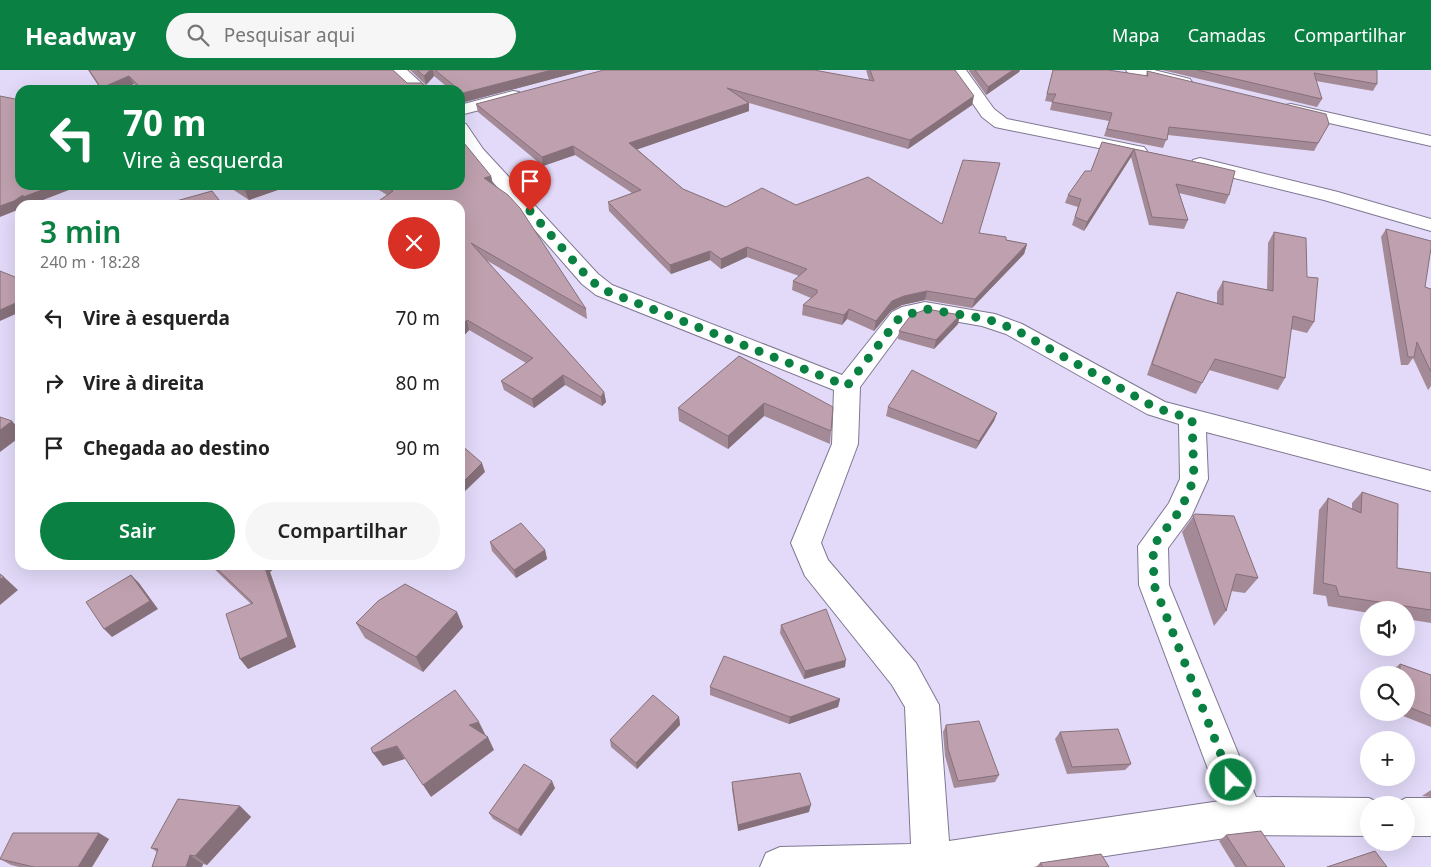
<!DOCTYPE html>
<html lang="pt">
<head>
<meta charset="utf-8">
<style>
	:root { --surface:#fff; --page:#f6f6f6; --text:#222; --muted:#767676; --accent:#0b8043 }
	body { margin:0; font-family:"Noto Sans",sans-serif; background:var(--page); color:var(--text); height:100vh; display:flex; flex-direction:column; font-size:19px; white-space:nowrap }
	* { box-sizing:border-box; margin:0 }
	p { font-size:16px; color:var(--muted) }
	.icon { flex:none; width:28px; height:28px; fill:none; stroke:currentColor; stroke-width:2; stroke-linecap:round; stroke-linejoin:round }
	.map { position:relative; flex:1; overflow:hidden }
	.drawer { position:absolute; left:15px; top:130px; width:450px; height:370px; display:flex; flex-direction:column; background:var(--surface); border-radius:15px; box-shadow:0 5px 20px #0002 }
	.drawer>* { flex:none }
	.hud { position:absolute; left:15px; top:15px; width:450px; height:105px; border-radius:15px; box-shadow:0 5px 20px #0002; background:#0b8043; color:#fff; overflow:hidden }
	.buttons { position:absolute; left:1360px; top:531px; display:grid; gap:10px }
	.buttons a { display:grid; place-items:center; width:55px; height:55px; border-radius:50%; background:var(--surface); box-shadow:0 5px 20px #0002; font-size:25px }
	.pin { position:absolute; display:grid; place-items:center; width:42px; height:42px; color:#fff; margin:-51px -21px; border-radius:50% 50% 50% 0; rotate:-45deg; box-shadow:0 0 5px #0007 }
	.pin .icon { rotate:45deg }
	.me { position:absolute; width:55px; margin:-28px; rotate:338deg; stroke-linejoin:round; filter:drop-shadow(0 0 4px #0008) }
	.turn { display:flex; align-items:center; gap:18px; height:105px; padding:0 25px; font-size:22px }
	.turn .icon { width:65px; height:65px; stroke-width:2.5 }
	.turn b { display:block; font-size:35px; line-height:42px }
	.round { display:grid; place-items:center; flex:none; width:52px; height:52px; border-radius:26px; background:var(--page) }
	.overview { display:flex; align-items:center; justify-content:space-between; height:85px; padding:0 25px }
	h1 { font-size:30px; font-weight:600; line-height:38px; color:var(--accent) }
	.cta { display:flex; gap:10px; margin-top:auto; padding:10px 25px }
	.cta a { flex:1; height:58px; border-radius:30px; background:var(--accent); color:#fff; font-size:20px; font-weight:600; line-height:58px; text-align:center }
	.cta a+a { background:var(--page); color:var(--text) }
	ul { padding:0; list-style:none }
	li { display:flex; align-items:center; gap:15px; height:65px; padding:0 25px }
	li div { flex:1 }
	li b { display:block; font-size:19px }
	li em { font-style:normal }
	header { display:flex; align-items:center; gap:30px; box-sizing:border-box; height:70px; padding:0 25px; background:var(--accent); color:#fff }
	header strong { font-size:24px }
	nav { display:flex; gap:28px; margin-inline-start:auto; font-size:18px }
	.search { width:350px; height:45px; background:var(--page); display:flex; align-items:center; gap:12px; box-sizing:border-box; padding:0 18px; border-radius:28px; color:var(--muted); font-size:19px }
	.map>svg:first-child { display:block }
	.lines { fill:none; stroke-linecap:round; stroke-linejoin:round }
	.minor-casing { stroke:#7f7792; stroke-width:2 }
	.minor { fill:#fff; fill-rule:evenodd }
	.wall { fill:#a48a96 }
	.shaded-wall { fill:#86707a }
	.building { fill:#bfa0ae; stroke:#86707a }
	.route { stroke:#0b8043; stroke-width:9; stroke-dasharray:0 16.2 }
</style>
</head>
<body>
<header>
<strong>Headway</strong>
<div class="search"><svg class="icon" aria-label="search" viewBox="0 0 24 24"><circle cx="10" cy="10" r="6"/><path d="M15 15l6 6"/></svg>Pesquisar aqui</div>
<nav><a>Mapa</a><a>Camadas</a><a>Compartilhar</a></nav>
</header>
<div class="map">
<svg width="1431" height="797" viewBox="0 0 1431 797">
	<rect width="100%" height="100%" fill="#e2daf8"/>
	<g class="lines">
		<g class="minor-casing">
			<g id="minor">
				<path d="M389,0H407L429,20H411Z"/>
				<path d="M950,0H966L994,39L1007,49L1138,76L1144,77L1147,81L1144,85L1138,86L995,57L982,47Z"/>
				<path d="M1126,0H1154L1190,9L1192,12L1190,15L1184,17L1128,3Z"/>
				<path d="M513,21L519,22L521,26L519,30L460,45V35Z"/>
				<path d="M1291,34L1431,66V76L1285,43L1282,39L1285,35Z"/>
				<path d="M460,53L466,54L483,79L598,204L612,215L842,305L892,242L902,237L925,232L995,244L1022,254L1165,332L1431,401V421L1206,362L1208,409L1191,447L1168,478L1169,515L1256,727L1369,728L1383,735H1369V766L1245,765L1033,797H760L766,783L780,777L911,774L905,637L892,615L805,506L791,473L832,374L834,320L596,225L582,214L471,87L460,71ZM925,246L982,256L1006,264L1147,344L1179,354L1180,409L1169,433L1138,476L1139,515L1220,731L949,771L939,635L916,593L828,490L821,473L858,374L860,317L908,252Z"/>
				<path d="M1200,88L1338,122L1431,149V161L1324,130L1193,98L1191,94L1193,90Z"/>
				<path d="M1406,728H1431V766H1406V735H1392Z"/>
			</g>
		</g>
		<use href="#minor" class="minor"/>
	</g>
	<g class="wall">
		<path d="M88,0H393L407,13L427,20H139L134,14L120,20H101Z"/>
		<path d="M410,0H586L465,32L460,28V20H451L434,6L426,15Z"/>
		<path d="M866,0H955L972,35L908,79L749,33V41L637,79L683,119L726,137L796,135L942,154L1006,170L1027,174L1024,184L972,238L925,230L902,235L891,241L874,261L847,249L842,255L802,245L803,235L811,228L792,220L793,211L799,206L747,187L721,199L710,190L671,204L609,141L608,132L632,123L575,85L543,96L478,42L476,34L869,10Z"/>
		<path d="M969,0H1020L1019,2L986,25L969,1Z"/>
		<path d="M1053,0L1146,6L1147,1L1329,54L1314,81L1168,65L1163,78L1104,66L1109,51L1050,40L1052,32L1045,31Z"/>
		<path d="M1162,0H1377V14L1373,21L1316,11L1322,29L1317,37Z"/>
		<path d="M1102,72L1205,94L1229,125L1225,134L1179,123L1188,150L1184,159L1149,155L1131,87L1084,161L1072,155L1078,137L1065,133L1068,125L1091,101Z"/>
		<path d="M491,106L493,115L586,239L587,249L486,190L604,322L606,332L602,336L565,315L534,338L504,320L501,311L526,293L469,260L460,270V135L387,125L371,115H460Z"/>
		<path d="M226,115H292L249,130Z"/>
		<path d="M1386,159L1425,217L1431,219V316L1428,320L1413,288L1408,295H1401L1381,167Z"/>
		<path d="M1274,162L1307,207L1314,252L1307,263L1291,259L1285,308L1278,320L1209,300L1196,324L1147,305L1172,233L1177,222L1217,233V222L1223,211L1267,220L1268,173Z"/>
		<path d="M958,254L934,279L898,269L899,261Z"/>
		<path d="M739,286L831,361L830,374L764,346L728,379L679,351L678,338Z"/>
		<path d="M888,337L997,343L994,351L976,379L886,346Z"/>
		<path d="M1362,422L1397,498L1431,503V553L1406,549V540H1369V543L1328,536L1326,526L1313,524L1319,440L1328,428L1352,439V433Z"/>
		<path d="M1195,444L1258,508L1245,523L1231,521L1226,541L1214,556L1182,462Z"/>
		<path d="M490,472L545,480L547,489L516,508L492,481Z"/>
		<path d="M210,495H278L270,502L296,577L248,599L251,534Z"/>
		<path d="M457,542L463,557L423,602L365,568L356,553Z"/>
		<path d="M781,555L845,597L804,609L780,563Z"/>
		<path d="M1400,594L1431,605V657L1393,642H1406V605H1391V601Z"/>
		<path d="M710,617L840,629L838,637L789,654L710,625Z"/>
		<path d="M679,647L680,655L637,699L611,677L610,670Z"/>
		<path d="M946,655L999,705L995,712L954,718L945,686L943,662Z"/>
		<path d="M1060,662L1131,694L1125,700L1067,704L1055,669Z"/>
		<path d="M732,712L809,742L738,761L732,719Z"/>
		<path d="M555,718L521,766L493,749L489,743Z"/>
		<path d="M1431,720V727L1422,726Z"/>
		<path d="M240,736L251,747L207,795L203,794L202,797H152L157,782L151,778Z"/>
		<path d="M1226,765L1285,797H1235L1219,771Z"/>
		<path d="M109,769L92,797H19L11,795L0,789Z"/>
		<path d="M1040,793L1109,797H1036Z"/>
	</g>
	<g class="shaded-wall">
		<path d="M430,0H433L434,6L426,15L424,6Z"/>
		<path d="M552,0H586L465,32L463,23Z"/>
		<path d="M1013,0H1020L1019,2L986,25L988,17Z"/>
		<path d="M129,6L134,14L120,20H102L101,18Z"/>
		<path d="M974,26L972,35L908,79L910,70Z"/>
		<path d="M749,33V41L630,82L629,73Z"/>
		<path d="M573,76L575,85L543,96L542,87Z"/>
		<path d="M1134,79L1131,87L1084,161L1087,152Z"/>
		<path d="M491,106L493,115L484,108Z"/>
		<path d="M56,115H82L30,135H29L28,134L26,135H20V139L0,147V136L23,125Z"/>
		<path d="M262,115H292L249,130L245,121Z"/>
		<path d="M1027,174L1024,184L972,238L975,229Z"/>
		<path d="M747,177V187L721,199V189Z"/>
		<path d="M710,181V190L671,204L670,195Z"/>
		<path d="M927,221L925,230L902,235L891,241L874,261L876,251L892,231L904,226Z"/>
		<path d="M20,231V242L0,251V240Z"/>
		<path d="M849,239L847,249L842,255L844,245Z"/>
		<path d="M960,245L958,254L934,279L936,270Z"/>
		<path d="M467,250L469,260L460,270V257Z"/>
		<path d="M563,305L565,315L534,338L532,329Z"/>
		<path d="M604,322L606,332L602,336L601,327Z"/>
		<path d="M764,333V346L728,379V366Z"/>
		<path d="M997,343L994,351L976,379L979,371Z"/>
		<path d="M12,351L20,360V367L0,382V360Z"/>
		<path d="M482,393L485,402L460,426V415Z"/>
		<path d="M545,480L547,489L516,508L514,500Z"/>
		<path d="M264,495H278L270,502L296,577L248,599L240,589Z"/>
		<path d="M131,505L139,513L158,539L112,567L104,559Z"/>
		<path d="M4,507L18,520L0,535V509Z"/>
		<path d="M457,542L463,557L423,602L416,587Z"/>
		<path d="M846,590L845,597L804,609L805,601Z"/>
		<path d="M840,629L838,637L789,654L790,647Z"/>
		<path d="M679,647L680,655L637,699L636,693Z"/>
		<path d="M479,652L486,666L469,655Z"/>
		<path d="M488,667L494,680L431,727L423,715Z"/>
		<path d="M397,676L405,689L383,696L373,683Z"/>
		<path d="M552,711L555,718L521,766L518,760Z"/>
		<path d="M811,735L809,742L738,761V755Z"/>
		<path d="M240,736L251,747L207,795L195,786Z"/>
		<path d="M99,763L109,769L92,797H78Z"/>
		<path d="M190,785L203,794L202,797H186Z"/>
	</g>
	<g class="building">
		<path d="M89,0H393L407,13H422L427,20H143L129,6L101,18Z"/>
		<path d="M417,0H430L424,6Z"/>
		<path d="M435,0H552L463,23Z"/>
		<path d="M604,0H814L874,11L870,0H955L974,26L910,70L727,18L749,33L629,73L683,119L726,137L762,118L796,135L868,107L942,154L963,90L1000,93L979,163L1006,167V170L1027,174L975,229L927,221L904,226L892,231L876,251L849,239L844,245L803,235L817,223V220L793,211L807,199L747,177L721,189L710,181L670,195L608,132L641,120L573,76L542,87L476,34Z"/>
		<path d="M975,0H1013L988,17Z"/>
		<path d="M1053,0H1108L1148,6L1147,1L1326,44L1329,54L1318,73L1169,57L1167,70L1107,59L1112,43L1052,32L1056,24H1047Z"/>
		<path d="M1197,0H1377V14L1314,3L1322,29Z"/>
		<path d="M0,26L20,30V115H56L23,127V125L14,131L0,136Z"/>
		<path d="M460,68L491,106L484,108L508,125L520,138L586,239L471,173L604,322L601,327L563,305L532,329L501,311L533,288L467,250L460,257V135H373L393,121L383,115H460Z"/>
		<path d="M1102,72L1134,79L1087,152L1075,147L1081,129L1068,125L1085,101H1091Z"/>
		<path d="M1134,79L1205,94L1235,101L1229,125L1176,114L1188,150L1152,147Z"/>
		<path d="M236,115H262L245,121Z"/>
		<path d="M212,121L223,135H162Z"/>
		<path d="M1386,159L1431,171V178L1425,217L1431,219V302L1417,272L1414,287H1408Z"/>
		<path d="M1274,162L1306,168L1307,207L1318,208L1314,252L1293,246L1285,308L1215,289L1202,313L1152,294L1177,222L1223,235V211L1273,221Z"/>
		<path d="M0,201L20,209V231L0,240Z"/>
		<path d="M927,239L960,245L936,270L899,261L911,245Z"/>
		<path d="M739,286L833,337L831,361L764,333L728,366L678,338Z"/>
		<path d="M912,300L997,343L979,371L888,337Z"/>
		<path d="M0,347L12,351L0,360Z"/>
		<path d="M460,374L482,393L460,415Z"/>
		<path d="M1362,422L1398,434L1397,498L1431,503V540L1339,526L1336,516L1323,513L1328,428L1361,443Z"/>
		<path d="M1195,444L1234,446L1258,508L1236,504L1226,541L1193,446Z"/>
		<path d="M521,453L545,480L514,500L490,472Z"/>
		<path d="M213,495H264L288,567L240,589L226,544L253,533Z"/>
		<path d="M0,504L4,507L0,509Z"/>
		<path d="M131,505L150,531L104,559L86,532Z"/>
		<path d="M405,514L457,542L416,587L356,553L378,531Z"/>
		<path d="M826,539L846,590L805,601L781,555Z"/>
		<path d="M724,586L840,629L790,647L710,617Z"/>
		<path d="M1400,594L1431,605V646L1406,636V605H1400Z"/>
		<path d="M455,620L479,652L469,655L488,667L423,715L397,676L373,683L371,678Z"/>
		<path d="M653,625L679,647L636,693L610,670Z"/>
		<path d="M979,651L999,705L958,711L948,679L946,655Z"/>
		<path d="M1118,659L1131,694L1072,697L1060,662Z"/>
		<path d="M524,694L552,711L518,760L489,743Z"/>
		<path d="M800,703L811,735L738,755L732,712Z"/>
		<path d="M178,729L240,736L195,786L190,785L186,797H152L158,779L151,778Z"/>
		<path d="M1261,761L1285,797H1247L1226,765Z"/>
		<path d="M13,763H99L78,797H34L0,789Z"/>
		<path d="M1375,781L1387,797H1327Z"/>
		<path d="M1101,784L1109,797H1043L1040,793Z"/>
	</g>
	<g class="lines">
		<path class="route" d="M530,141L590,210L604,220L847,316L900,247L926,239L987,249L1014,259L1156,338L1192,349L1194,409L1181,439L1153,476L1154,515L1231,710"/>
	</g>
</svg>
<div class="buttons">
<a><svg class="icon" aria-label="sound" viewBox="0 0 24 24"><path d="M4 9h4l5-4v14l-5-4H4zM17 9q2 3 0 6"/></svg></a>
<a><svg class="icon" aria-label="search" viewBox="0 0 24 24"><circle cx="10" cy="10" r="6"/><path d="M15 15l6 6"/></svg></a>
<a>+</a>
<a>−</a>
</div>
<div class="pin" style="left:530px;top:141px;background:#d93025"><svg class="icon" aria-label="arrive" viewBox="0 0 24 24"><path d="M6 21V4h12l-3 4 3 4H6"/></svg></div>
<svg class="me" style="left:1231px;top:710px" viewBox="-20 -20 40 40"><circle r="17" fill="#0b8043" stroke="#fff" stroke-width="3"/><path d="M0-11L8 9 0 5-8 9z" fill="#fff"/></svg>
<div class="hud">
<div class="turn"><svg class="icon" aria-label="left" viewBox="0 0 24 24"><path d="M17 20v-9H6M10 6l-5 5 5 5"/></svg><div><b>70 m</b>Vire à esquerda</div></div>
</div>
<section class="drawer">
<div class="overview"><div><h1>3 min</h1><p>240 m · 18:28</p></div><a class="round" style="background:#d93025;color:#fff"><svg class="icon" aria-label="close" viewBox="0 0 24 24"><path d="M6 6l12 12M18 6L6 18"/></svg></a></div>
<ul>
<li><svg class="icon" aria-label="left" viewBox="0 0 24 24"><path d="M17 20v-9H6M10 6l-5 5 5 5"/></svg><div><b>Vire à esquerda</b></div><em>70 m</em></li>
<li><svg class="icon" aria-label="right" viewBox="0 0 24 24"><path d="M7 20v-9h11M14 6l5 5-5 5"/></svg><div><b>Vire à direita</b></div><em>80 m</em></li>
<li><svg class="icon" aria-label="arrive" viewBox="0 0 24 24"><path d="M6 21V4h12l-3 4 3 4H6"/></svg><div><b>Chegada ao destino</b></div><em>90 m</em></li>
</ul>
<div class="cta"><a>Sair</a><a>Compartilhar</a></div>
</section>
</div>
</body>
</html>
